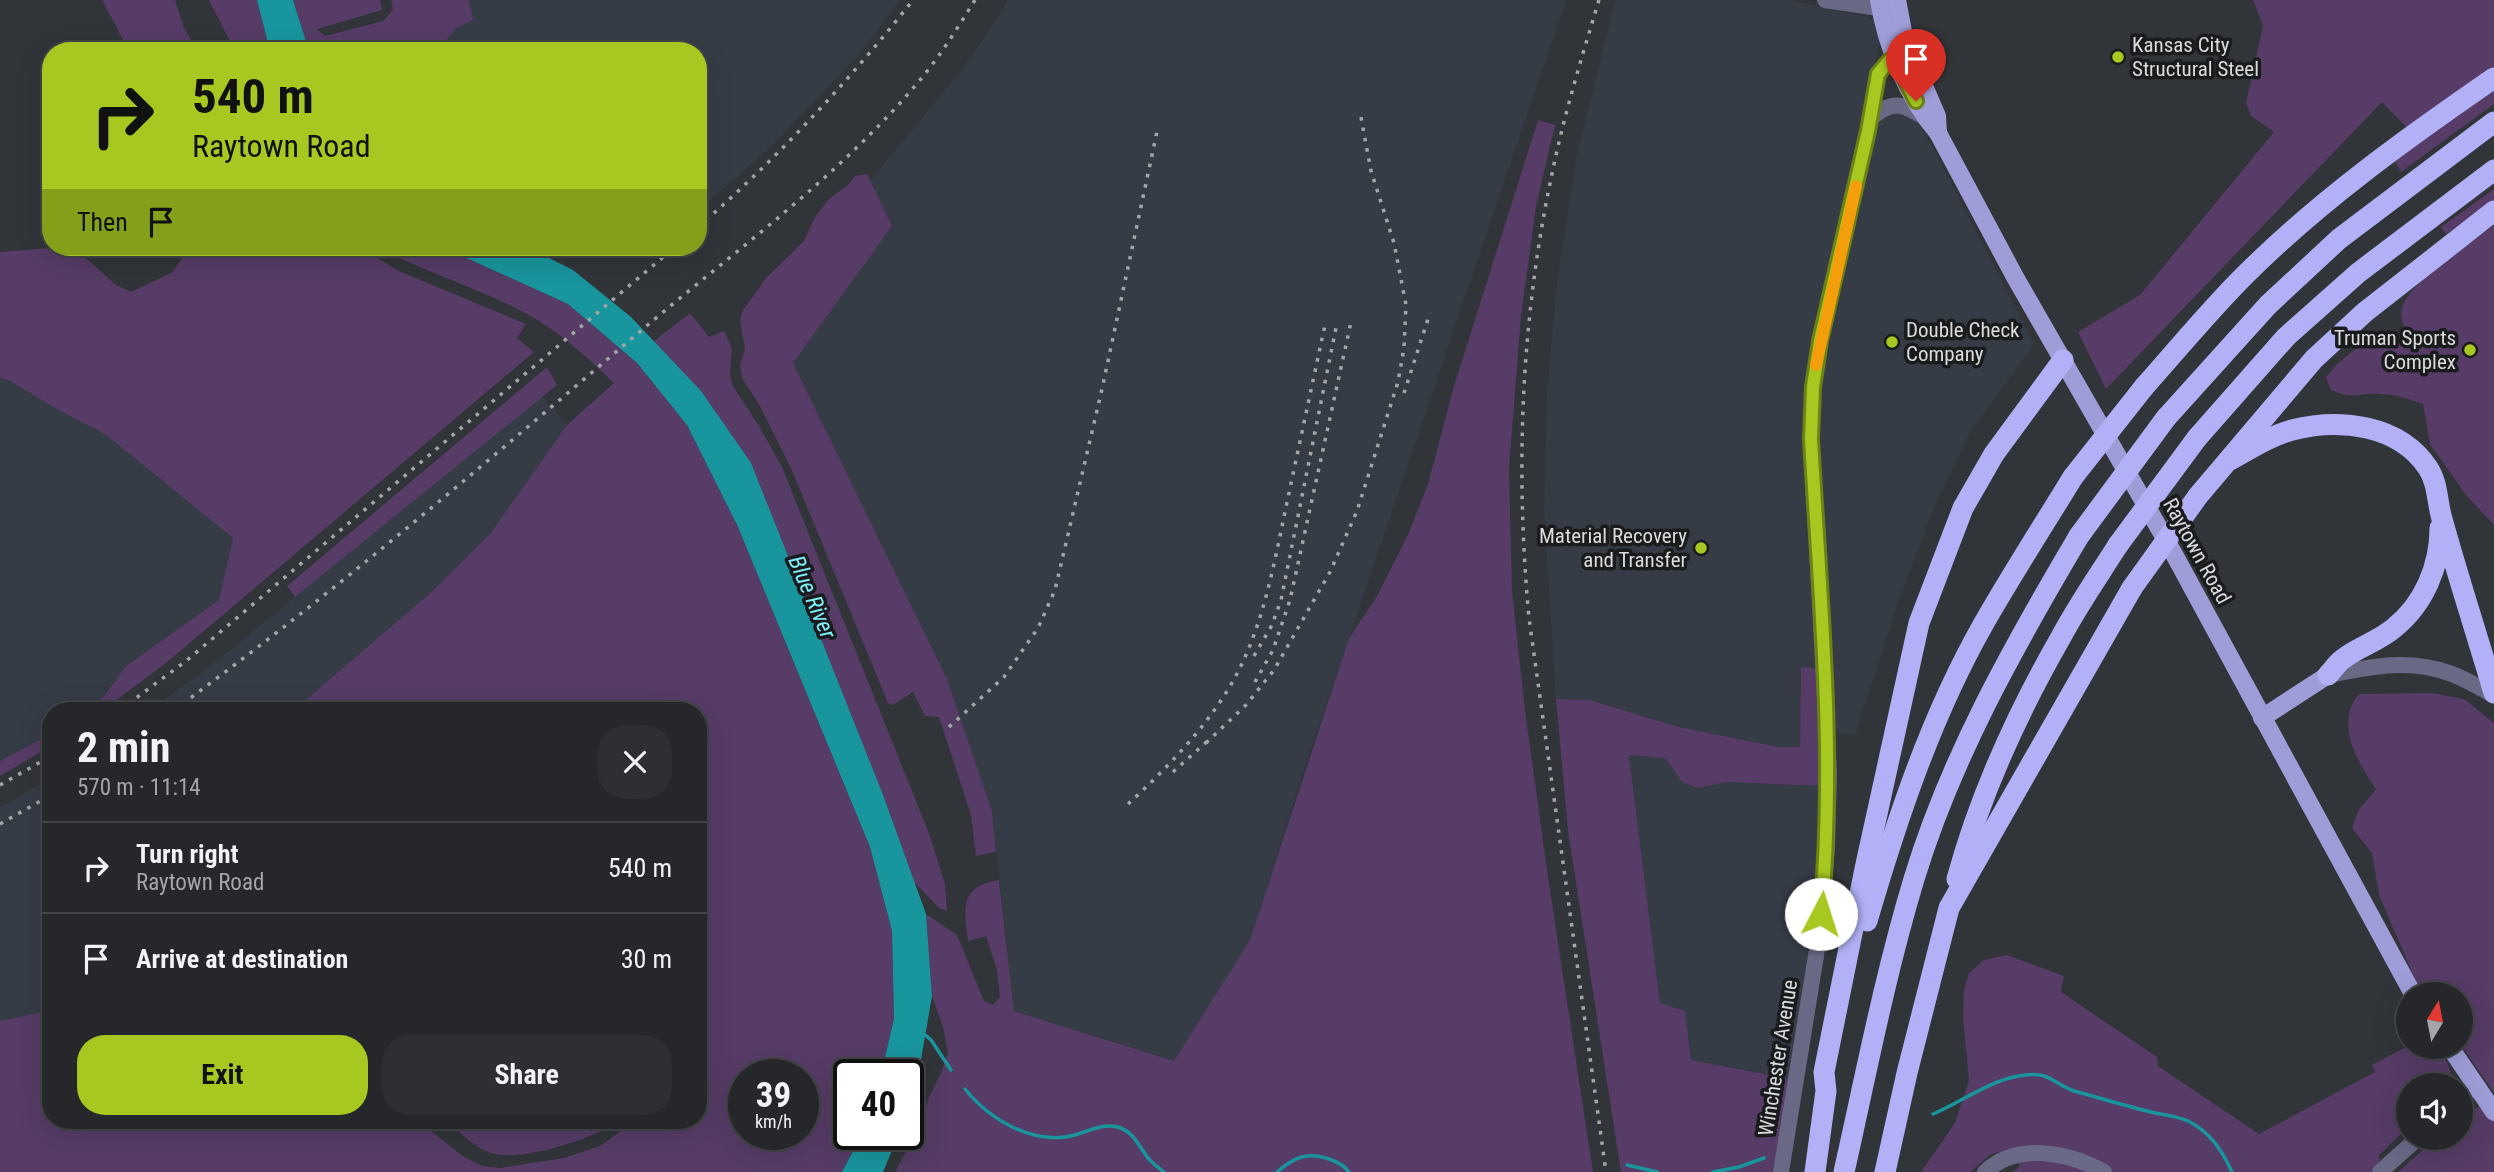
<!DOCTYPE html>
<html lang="en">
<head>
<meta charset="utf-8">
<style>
	:root { --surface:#25272a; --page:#2d2f32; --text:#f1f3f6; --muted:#a3a5a8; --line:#424447; --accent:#a6c821 }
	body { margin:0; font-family:"Roboto Condensed",sans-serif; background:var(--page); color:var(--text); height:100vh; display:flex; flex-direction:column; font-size:26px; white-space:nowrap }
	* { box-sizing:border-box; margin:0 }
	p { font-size:23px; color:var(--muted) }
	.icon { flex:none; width:38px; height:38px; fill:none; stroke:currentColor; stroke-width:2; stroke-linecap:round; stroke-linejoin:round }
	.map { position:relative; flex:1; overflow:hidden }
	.sheet { position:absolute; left:42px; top:702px; width:665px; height:427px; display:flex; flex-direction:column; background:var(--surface); border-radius:28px; box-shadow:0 7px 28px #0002,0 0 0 2px var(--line) }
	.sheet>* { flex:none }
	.banner { position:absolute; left:42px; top:42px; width:665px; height:214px; border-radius:28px; box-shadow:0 7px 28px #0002,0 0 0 2px var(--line); background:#a6c821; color:#111; overflow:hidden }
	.needle { width:46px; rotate:10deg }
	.fabs { position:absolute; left:2396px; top:982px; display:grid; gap:14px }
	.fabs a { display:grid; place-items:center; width:77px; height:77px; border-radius:50%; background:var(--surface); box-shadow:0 7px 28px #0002,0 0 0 2px var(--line); font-size:35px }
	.speed { position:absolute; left:728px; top:1059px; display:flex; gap:14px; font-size:35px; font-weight:700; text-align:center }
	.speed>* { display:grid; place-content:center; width:91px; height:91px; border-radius:50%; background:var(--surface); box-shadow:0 7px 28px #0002,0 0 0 2px var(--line); line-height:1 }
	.speed small { font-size:18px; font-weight:400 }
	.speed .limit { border:4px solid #111; border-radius:10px; background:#fff; color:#111 }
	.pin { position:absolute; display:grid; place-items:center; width:60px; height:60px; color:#fff; margin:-72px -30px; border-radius:50% 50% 50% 0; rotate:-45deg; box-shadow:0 0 7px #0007 }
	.pin .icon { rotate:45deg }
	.me { position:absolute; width:77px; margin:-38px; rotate:5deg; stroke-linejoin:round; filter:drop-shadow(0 0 5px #0008) }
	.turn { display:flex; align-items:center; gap:24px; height:147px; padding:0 35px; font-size:32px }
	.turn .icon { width:91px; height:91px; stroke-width:2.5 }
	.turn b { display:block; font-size:49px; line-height:60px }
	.then { display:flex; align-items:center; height:66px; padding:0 35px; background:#0003; gap:14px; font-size:26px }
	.round { display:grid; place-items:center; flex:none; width:74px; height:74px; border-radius:28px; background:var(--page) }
	.overview { display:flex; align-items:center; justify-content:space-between; height:119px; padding:0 35px }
	h1 { font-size:42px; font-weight:700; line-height:52px }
	.action { display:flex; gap:14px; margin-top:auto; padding:14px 35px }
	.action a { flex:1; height:80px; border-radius:28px; background:var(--accent); color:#111; font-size:28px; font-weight:700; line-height:80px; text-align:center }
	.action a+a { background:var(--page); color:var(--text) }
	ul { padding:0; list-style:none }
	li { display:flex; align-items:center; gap:21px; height:91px; padding:0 35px; border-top:2px solid var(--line) }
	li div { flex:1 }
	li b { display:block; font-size:26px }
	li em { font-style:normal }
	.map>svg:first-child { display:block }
	.built { fill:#363c46 }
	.green { fill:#563c66; fill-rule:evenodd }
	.water { fill:#19959e }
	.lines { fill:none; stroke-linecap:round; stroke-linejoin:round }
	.stream { stroke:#19959e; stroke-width:3.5 }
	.minor { stroke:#696986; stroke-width:16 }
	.major { stroke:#9e9dd7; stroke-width:18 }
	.highway { stroke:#b2b1f7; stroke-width:21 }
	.rail { stroke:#a4a6a8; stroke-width:3.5; stroke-dasharray:3.5 7; stroke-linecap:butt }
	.highway-bridge { stroke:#b2b1f7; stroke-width:21 }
	.route-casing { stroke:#6c8215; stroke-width:18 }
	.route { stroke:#a6c821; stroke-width:12 }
	.slow { stroke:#f59e0b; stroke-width:12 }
	.poi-dot { fill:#a6c821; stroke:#1a1b1d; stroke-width:2.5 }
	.labels { text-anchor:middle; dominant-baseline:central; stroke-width:7; stroke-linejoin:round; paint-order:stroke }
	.poi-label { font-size:21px; fill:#d9dbdd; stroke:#1a1b1d; text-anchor:start }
	.street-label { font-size:21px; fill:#d9dbdd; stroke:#1a1b1d }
	.water-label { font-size:23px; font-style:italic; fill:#7feff9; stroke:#1a1b1d }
</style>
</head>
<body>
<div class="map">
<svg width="2494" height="1172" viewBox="0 0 2494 1172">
	<rect width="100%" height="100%" fill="#313438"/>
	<g class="built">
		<path d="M469,0H900L861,52L773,144L698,212V51H437L457,28L473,20Z"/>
		<path d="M1007,0H1566L1308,758L1250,940L1175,1061L1014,1011L992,811L947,679L793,363L892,226L870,181L958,75L999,16Z"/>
		<path d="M1615,0H1790L1864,16L1875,21L1881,36L1811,356L1819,669L1801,668L1800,747H1779L1679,727L1589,700L1556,699L1544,510L1547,393L1557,282L1577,154Z"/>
		<path d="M1897,112L1910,116L1921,125L2034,344L1971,431L1934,507L1897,605L1855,735L1835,733L1821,485L1820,417L1824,362L1877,124L1885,116Z"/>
		<path d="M0,378L8,380L62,412L105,434L233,538L219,600L126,666L102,697L86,710H51V734L0,761Z"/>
		<path d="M542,395L567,425L491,533L428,595L294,710H151L217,661Z"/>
		<path d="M1629,754L1665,758L1682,782L1698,788L1727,782L1823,786L1822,840L1815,906L1790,1079L1691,1060L1685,1011L1660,1003Z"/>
		<path d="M51,778V1010L0,1021V808Z"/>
	</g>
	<g class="green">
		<path d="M102,0H175L184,28L198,51H129Z"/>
		<path d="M209,0H257L270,51H235Z"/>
		<path d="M293,0H380L382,10L317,29L325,36L383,21L393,10L391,0H469L473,20L457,28L437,51H309Z"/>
		<path d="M2253,0H2494V67L2407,128L2382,102L2106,389L2078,332L2140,295L2274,132L2251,116L2246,103L2263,26Z"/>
		<path d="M2494,87V104L2401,172L2394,160Z"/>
		<path d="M1538,120L1555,125L1536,207L1521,316L1509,468L1512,591L1525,710L1547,870L1593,1172H895L920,1125L929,1097L941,1073L948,1052L943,1027L932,996L926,914L957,935L984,1001L993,1005L1000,997L997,970L986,936L968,941C964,907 959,887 999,880L1014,1011L1174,1061L1250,940L1349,638L1376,598L1408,535L1428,484L1454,386Z"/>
		<path d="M867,174L892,226L793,363L947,679L992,811L996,852L976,856L971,815L939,717L925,716L913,692L893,705L888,703L791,468L760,406L742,378L740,365L745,349L740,320L743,310L767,277L804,241L815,217L829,199L848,185L855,176Z"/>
		<path d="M2494,189V201L2446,234L2441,227Z"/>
		<path d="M2494,226V525L2466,495L2430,444L2423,404C2408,399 2395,394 2380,394C2356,392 2357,401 2331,390L2326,377L2337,364L2374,334L2387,332L2400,343L2411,346C2409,336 2402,324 2401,315C2400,286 2472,242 2494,226Z"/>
		<path d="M62,247L88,260L116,285L131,292L173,272L189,247H359L399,271L526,324L517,338L534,352L166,663L103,710H86L104,696L126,666L219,600L233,538L105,434L62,412L8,380L0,378V252Z"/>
		<path d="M377,247H442L568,304L637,363L687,425L738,527L870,847L892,931L894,1019L881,1074H849V1134H862L842,1172H0V1021L51,1010V1120H417L464,1157L482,1166L500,1168L564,1158L600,1146L636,1120H698V710H294L428,595L491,533L567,425L614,383C591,361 566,338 539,321C488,290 429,275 377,247ZM744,1074H803V1134H744Z"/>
		<path d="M690,313L709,337L724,331L732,348L730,375L733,386L759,426L782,467L930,836L945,884L947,911L939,908L914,882L883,795L654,341Z"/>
		<path d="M547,367L557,385L295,597L287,586Z"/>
		<path d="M1801,667L1819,669L1823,786L1727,782L1698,788L1682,782L1665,758L1629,755L1660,1003L1685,1011L1691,1060L1790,1079L1774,1172H1621L1568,831L1556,699L1589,700L1679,727L1778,747H1800Z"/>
		<path d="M2432,693L2464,699L2494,723V1093L2461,1045L2460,994H2425L2415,979L2379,895L2372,853L2352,828L2358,811L2376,789C2357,761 2334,724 2359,694Z"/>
		<path d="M51,734V746L0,776V761Z"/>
		<path d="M2007,955L2064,976L2061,992L2157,1057L2158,1066L2259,1134L2375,1072L2372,1065L2408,1046L2434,1047C2446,1059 2453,1067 2450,1085H2408V1127L2379,1155L2381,1172H2013L2019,1167V1146L1990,1155L1970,1172H1921L1955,1123L1969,1081L1963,1018L1964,990L1969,973L1984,960Z"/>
		<path d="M2494,1101V1172H2398L2436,1138H2460L2461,1116L2465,1112Z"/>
		<path d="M446,1120H618C597,1139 522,1161 495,1154C475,1149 461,1133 446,1120Z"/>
	</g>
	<g class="water">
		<path d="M257,0H293L309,51H270Z"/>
		<path d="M442,247H527L573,270L631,317L701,391L751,463L883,795L926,914L932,996L914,1100L908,1114V1074H881L894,1019L892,931L870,847L738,527L687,425L637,363L568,304Z"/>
		<path d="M862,1134H899L883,1172H842Z"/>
	</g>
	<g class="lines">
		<g class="stream">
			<path d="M923,1033L931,1040L951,1070"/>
			<path d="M965,1089C990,1120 1034,1146 1075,1135C1089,1131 1103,1123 1118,1127C1134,1132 1138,1145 1148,1158C1152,1163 1159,1168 1164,1172"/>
			<path d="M1933,1114C1964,1101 1992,1078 2026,1075C2051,1072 2053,1084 2074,1091C2100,1098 2126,1106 2151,1112C2163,1115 2177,1116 2188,1121C2210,1132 2222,1150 2232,1172"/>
			<path d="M1627,1165L1657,1172"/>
			<path d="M1277,1172C1285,1165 1297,1157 1307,1156C1320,1154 1342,1162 1349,1172"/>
			<path d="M1713,1172L1739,1167L1764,1158"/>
		</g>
		<g class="minor">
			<path d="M1825,0L1892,10"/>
			<path d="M1871,118C1892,100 1902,103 1924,117"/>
			<path d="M2328,675C2369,667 2409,658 2449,673C2465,678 2479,688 2494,695"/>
			<path d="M2460,1099L2475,1085"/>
			<path d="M1781,1172L1819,937L1827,848L1829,773L1811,439L1813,387L1820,341L1871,118L1878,74L1889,60L1904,54"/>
			<path d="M1985,1172C2017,1142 2068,1152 2104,1172"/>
			<path d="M2380,1172L2418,1138"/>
		</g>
		<g class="major">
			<path d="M1879,0C1886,46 1908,98 1938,133L2015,277L2175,556L2413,994"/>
			<path d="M1897,0L1905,42L1937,116L1938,133"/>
			<path d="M2262,718L2328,675"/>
			<path d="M2449,1046L2494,1112"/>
		</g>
		<g class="highway">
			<path d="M2144,387C2177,350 2209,311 2244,276C2319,201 2407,138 2494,78"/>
			<path d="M2166,418L2268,305L2339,239L2494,122"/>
			<path d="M2197,438L2286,337L2358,273L2494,170"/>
			<path d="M2230,460C2250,449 2270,436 2292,430C2339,418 2399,424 2428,468C2438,483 2437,502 2442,519C2458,577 2477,635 2494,693"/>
			<path d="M2198,496L2314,359L2365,312L2494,211"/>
			<path d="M2328,675C2333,670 2337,663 2343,659C2358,647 2379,641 2394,628C2424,604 2440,566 2440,528"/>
			<path d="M1957,879C1980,795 2018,712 2061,637C2078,605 2099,575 2118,545"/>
			<path d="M1867,921C1897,819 1931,716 1984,623C2012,574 2043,526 2073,477"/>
			<path d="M1815,1172L1826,1091L1824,1072L1866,864L1919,623L1963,508L1994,454L2063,360"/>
			<path d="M1844,1172C1866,1074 1885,975 1914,879C1951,757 2015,644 2079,536"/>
			<path d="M1885,1172L1907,1073L1949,908L2132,588"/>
		</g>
		<g class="rail">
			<path d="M1599,0C1582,56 1565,112 1553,169C1521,317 1515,468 1529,618L1606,1172"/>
			<path d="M698,227C777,159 848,82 913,0"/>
			<path d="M1404,393L1430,313"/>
			<path d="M1254,656L1272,625L1281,600L1336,328"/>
			<path d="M1255,682L1273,650L1290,600L1351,322"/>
			<path d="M120,710L186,661L675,247"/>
			<path d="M174,710C337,591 490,459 643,329C737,249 841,175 920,80C941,55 958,27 975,0"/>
			<path d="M949,727L1004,677L1038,628L1055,590L1102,389L1158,127"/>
			<path d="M1206,743L1246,705L1274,670L1330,572L1357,511L1398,382L1404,348L1406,305L1394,243L1371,171L1360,112"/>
			<path d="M1173,772L1212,737"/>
			<path d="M0,785L51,756"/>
			<path d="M1128,804C1165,770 1202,732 1229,688C1262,633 1273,569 1286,507C1299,446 1312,385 1325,325"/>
			<path d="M0,824L51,795"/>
		</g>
		<g class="highway-bridge">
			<path d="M2073,477L2144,387"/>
			<path d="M2079,536L2166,418"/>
			<path d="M2118,545L2197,438"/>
			<path d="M2132,588L2198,496"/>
		</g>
	</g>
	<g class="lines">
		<g class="route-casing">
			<path id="route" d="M1821,914C1836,756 1820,597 1811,439L1813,387L1820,341L1868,131L1878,74L1889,61L1894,58L1916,101"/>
		</g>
		<use href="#route" class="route"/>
		<path class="slow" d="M1816,365L1856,186"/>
	</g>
	<g class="poi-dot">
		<circle cx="2118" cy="57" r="7"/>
		<circle cx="1892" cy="342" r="7"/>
		<circle cx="2470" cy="350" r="7"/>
		<circle cx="1701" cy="548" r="7"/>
	</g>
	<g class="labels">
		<g class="poi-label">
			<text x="2132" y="45">Kansas City<tspan x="2132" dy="24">Structural Steel</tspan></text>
			<text x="1906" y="330">Double Check<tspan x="1906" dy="24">Company</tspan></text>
			<text x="2456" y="338" text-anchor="end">Truman Sports<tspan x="2456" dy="24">Complex</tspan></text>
			<text x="1687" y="536" text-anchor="end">Material Recovery<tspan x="1687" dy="24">and Transfer</tspan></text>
		</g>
		<g class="street-label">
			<text transform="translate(2197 551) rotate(61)">Raytown Road</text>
			<text transform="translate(1778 1058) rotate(-81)">Winchester Avenue</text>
		</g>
		<g class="water-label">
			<text transform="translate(812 597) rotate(67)">Blue River</text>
		</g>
	</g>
</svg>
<div class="fabs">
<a><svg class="needle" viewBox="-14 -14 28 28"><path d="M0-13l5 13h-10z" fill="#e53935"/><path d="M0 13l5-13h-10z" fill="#a3a5a8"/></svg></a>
<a><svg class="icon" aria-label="sound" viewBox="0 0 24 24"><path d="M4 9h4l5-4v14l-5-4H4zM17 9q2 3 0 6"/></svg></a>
</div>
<div class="speed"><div>39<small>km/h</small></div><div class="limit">40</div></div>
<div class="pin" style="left:1916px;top:101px;background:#d93025"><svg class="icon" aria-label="arrive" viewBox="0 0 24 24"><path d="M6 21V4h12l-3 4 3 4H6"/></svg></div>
<svg class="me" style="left:1821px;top:914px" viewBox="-20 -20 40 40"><circle r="19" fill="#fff"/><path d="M0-13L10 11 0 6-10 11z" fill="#a6c821"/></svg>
<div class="banner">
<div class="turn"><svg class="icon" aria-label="right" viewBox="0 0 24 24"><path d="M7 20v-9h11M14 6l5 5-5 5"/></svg><div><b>540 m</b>Raytown Road</div></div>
<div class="then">Then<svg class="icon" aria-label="arrive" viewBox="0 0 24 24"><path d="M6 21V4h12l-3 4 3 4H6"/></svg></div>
</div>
<section class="sheet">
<div class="overview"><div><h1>2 min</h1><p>570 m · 11:14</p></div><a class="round"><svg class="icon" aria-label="close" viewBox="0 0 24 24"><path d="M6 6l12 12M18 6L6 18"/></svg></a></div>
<ul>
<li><svg class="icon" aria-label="right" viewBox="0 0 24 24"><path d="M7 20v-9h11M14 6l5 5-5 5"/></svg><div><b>Turn right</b><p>Raytown Road</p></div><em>540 m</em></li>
<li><svg class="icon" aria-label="arrive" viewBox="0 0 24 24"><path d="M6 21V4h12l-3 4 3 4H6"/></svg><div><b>Arrive at destination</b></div><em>30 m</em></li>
</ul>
<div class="action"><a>Exit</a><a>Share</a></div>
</section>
</div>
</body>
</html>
